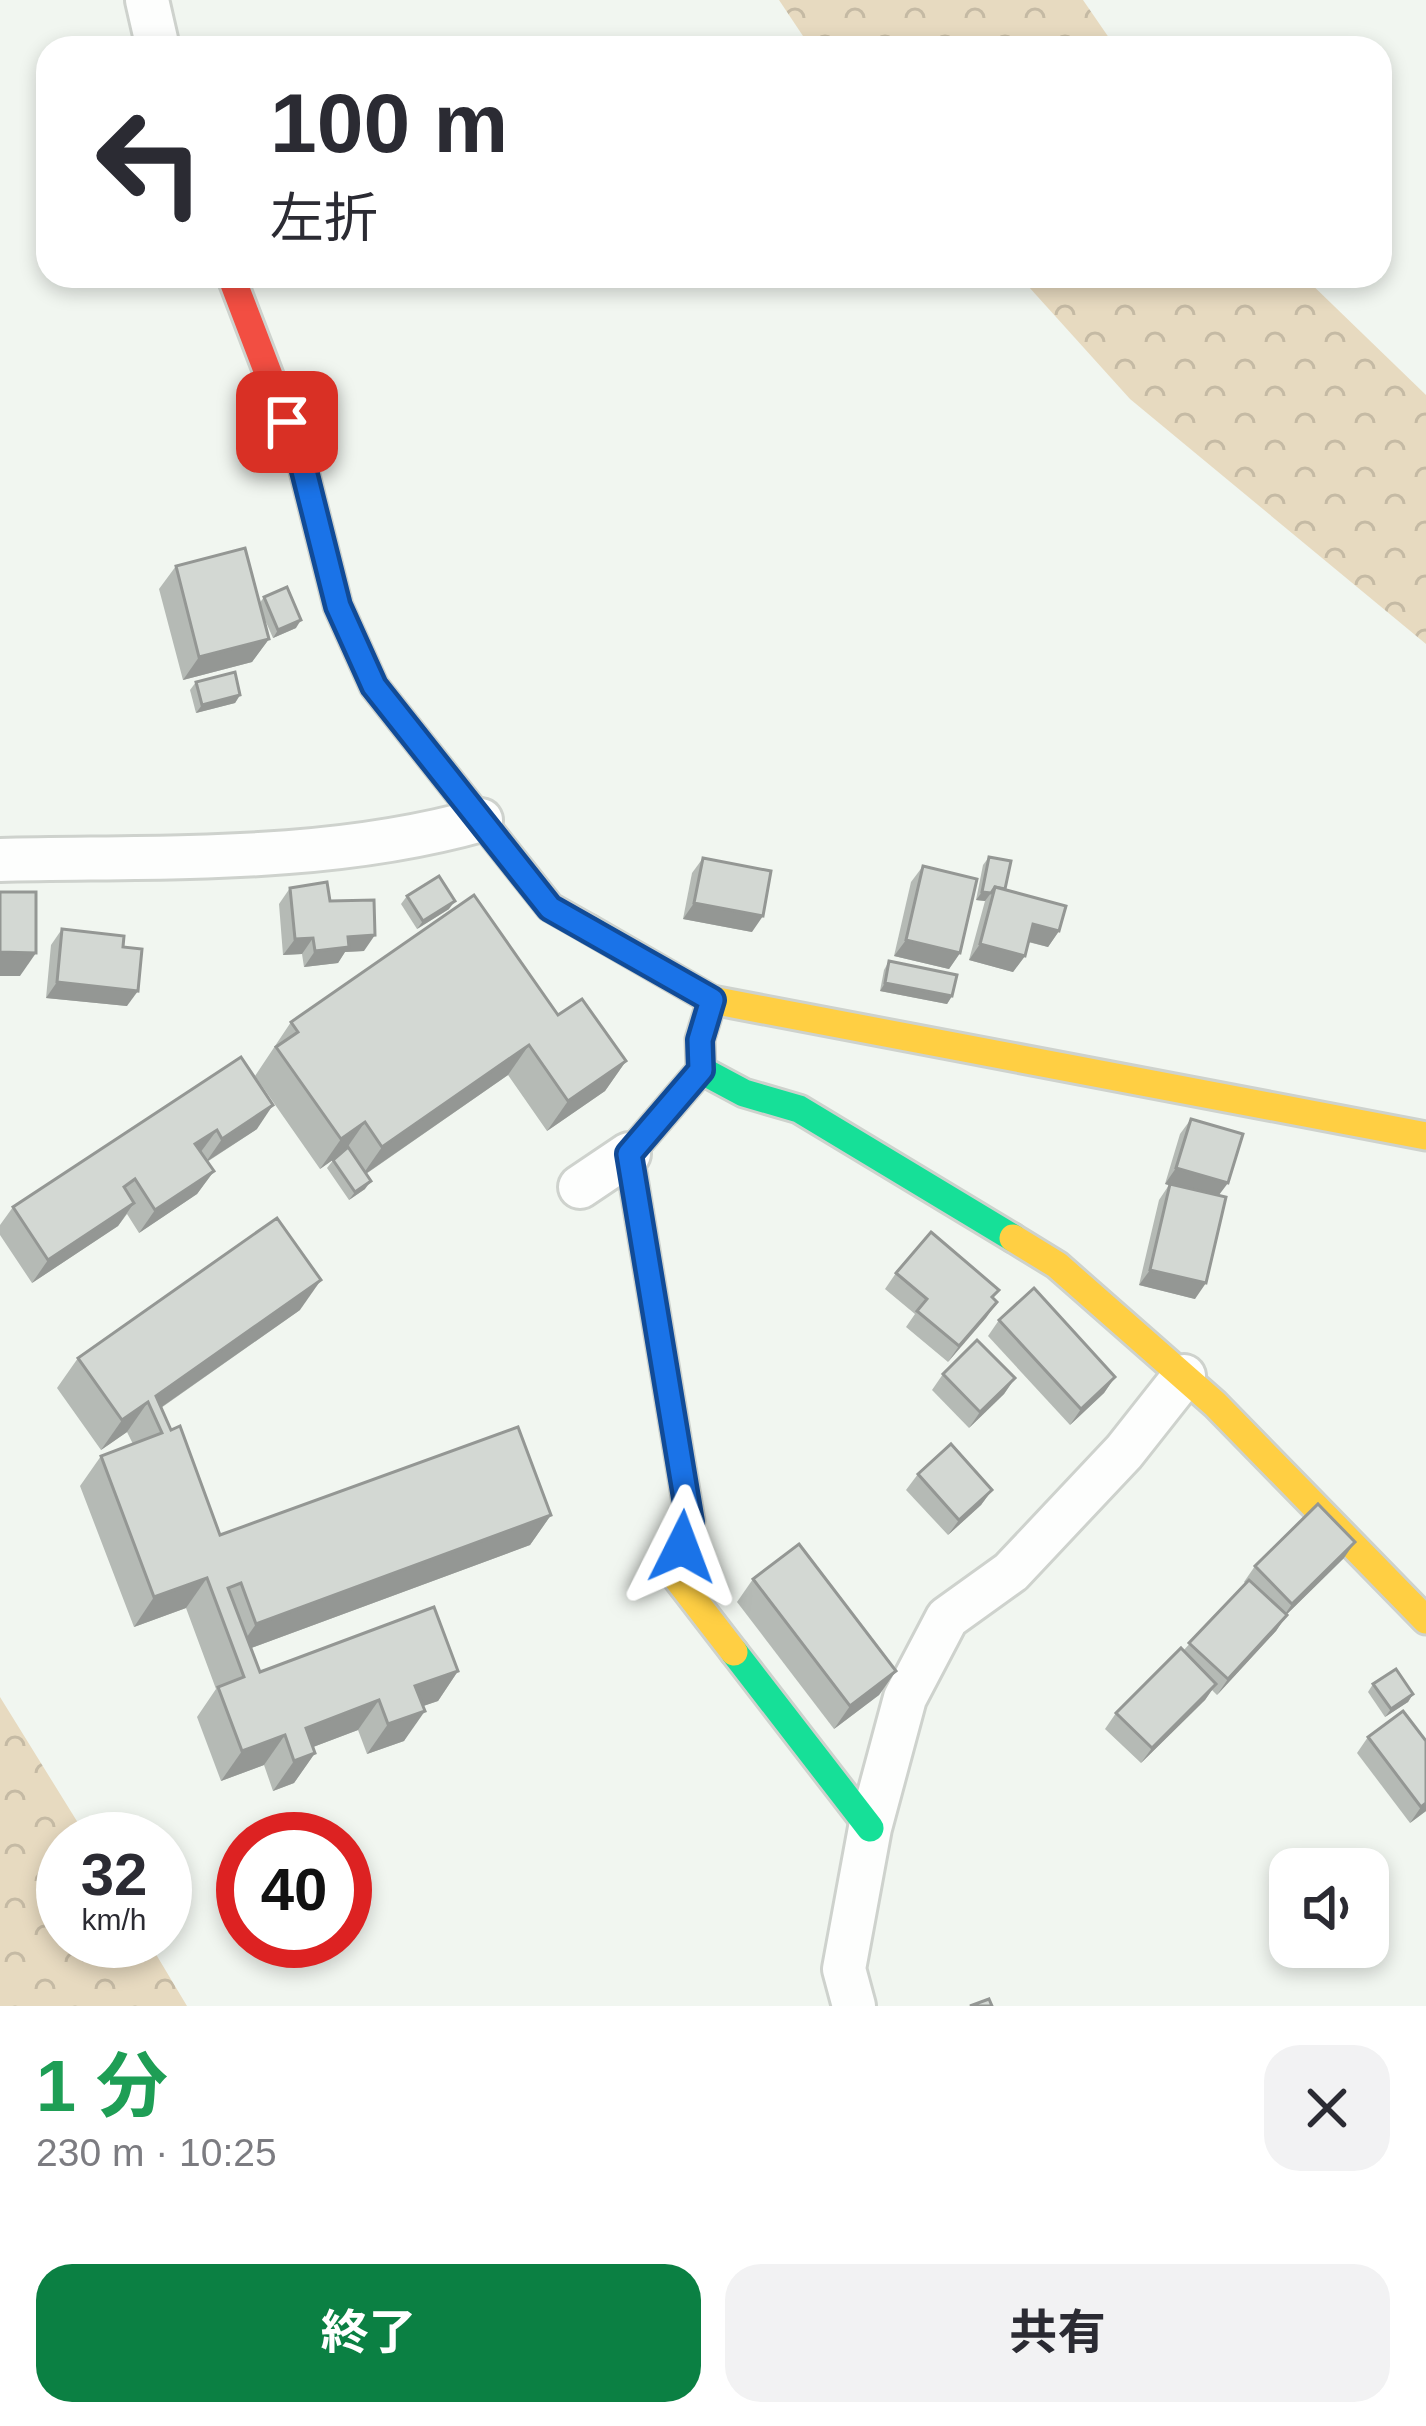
<!DOCTYPE html>
<html lang="ja">
<head>
<meta charset="utf-8">
<style>
	:root { --surface:#fff; --page:#f2f2f3; --text:#2b2b33; --muted:#7c7c81; --accent:#0b8043 }
	body { margin:0; font-family:Helvetica,"Noto Sans JP",sans-serif; background:var(--page); color:var(--text); height:100vh; display:flex; flex-direction:column; font-size:45px; white-space:nowrap }
	* { box-sizing:border-box; margin:0 }
	p { font-size:39px; color:var(--muted) }
	.icon { flex:none; width:66px; height:66px; fill:none; stroke:currentColor; stroke-width:2; stroke-linecap:round; stroke-linejoin:round }
	.map { position:relative; height:2006px; overflow:hidden }
	.details { display:flex; flex-direction:column; background:var(--surface); flex:1 }
	.details>* { flex:none }
	.guide { position:absolute; left:36px; top:36px; width:1356px; height:252px; border-radius:36px; box-shadow:0 6px 18px #0003; background:#fff; color:var(--text); overflow:hidden }
	.buttons { position:absolute; left:1269px; top:1848px; display:grid; gap:24px }
	.buttons a { display:grid; place-items:center; width:120px; height:120px; border-radius:24px; background:var(--surface); box-shadow:0 6px 18px #0003; font-size:60px }
	.speed { position:absolute; left:36px; top:1812px; display:flex; gap:24px; font-size:60px; font-weight:700; text-align:center }
	.speed>* { display:grid; place-content:center; width:156px; height:156px; border-radius:50%; background:var(--surface); box-shadow:0 6px 18px #0003; line-height:1 }
	.speed small { font-size:30px; font-weight:400 }
	.speed .limit { border:18px solid #d22; background:#fff; color:#111 }
	.pin { position:absolute; display:grid; place-items:center; width:102px; height:102px; color:#fff; margin:-51px; border-radius:24px; box-shadow:0 6px 18px #0006 }
	.me { position:absolute; width:132px; margin:-66px; rotate:3deg; stroke-linejoin:round; filter:drop-shadow(0 0 9px #0008) }
	.turn { display:flex; align-items:center; gap:42px; height:252px; padding:0 36px; font-size:54px }
	.turn .icon { width:156px; height:156px; stroke-width:2.5 }
	.turn b { display:block; font-size:84px; line-height:102px }
	.round { display:grid; place-items:center; flex:none; width:126px; height:126px; border-radius:36px; background:var(--page) }
	.summary { display:flex; align-items:center; justify-content:space-between; height:204px; padding:0 36px }
	h1 { font-size:72px; font-weight:700; line-height:90px; color:#1e9e55 }
	.action { display:flex; gap:24px; margin-top:auto; padding:24px 36px }
	.action a { flex:1; height:138px; border-radius:36px; background:var(--accent); color:#fff; font-size:48px; font-weight:700; line-height:138px; text-align:center }
	.action a+a { background:var(--page); color:var(--text) }
	.map>svg:first-child { display:block }
	.forest { fill:url(#forest-crowns) }
	.lines { fill:none; stroke-linecap:round; stroke-linejoin:round }
	.street-casing { stroke:#ced2cd; stroke-width:48 }
	.fast-casing { stroke:#ced2cd; stroke-width:33 }
	.slow-casing { stroke:#ced2cd; stroke-width:33 }
	.jam-casing { stroke:#ced2cd; stroke-width:33 }
	.street { stroke:#fdfefd; stroke-width:42 }
	.fast { stroke:#16e098; stroke-width:27 }
	.slow { stroke:#ffcf43; stroke-width:27 }
	.jam { stroke:#f24e42; stroke-width:27 }
	.wall { fill:#b5bab5 }
	.shaded-wall { fill:#949794 }
	.building { fill:#d3d8d3; stroke:#949794; stroke-width:3 }
	.route-casing { stroke:#114b97; stroke-width:30 }
	.route { stroke:#1a73e8; stroke-width:21 }
</style>
</head>
<body>
<div class="map">
<svg width="1426" height="2006" viewBox="0 0 1426 2006">
	<defs>
		<pattern id="forest-crowns" width="20" height="18" patternUnits="userSpaceOnUse" patternTransform="scale(3)"><rect width="20" height="18" fill="#e7dac0"/><path d="M2 6a3 3 0 1 1 6 0M12 15a3 3 0 1 1 6 0" fill="none" stroke="#c5baa4"/></pattern>
	</defs>
	<rect width="100%" height="100%" fill="#f1f6f0"/>
	<g class="forest">
		<path d="M779,0H1083L1116,48H811Z"/>
		<path d="M1019,276H1303L1426,395V644L1130,399Z"/>
		<path d="M0,1697L88,1839H63V1941H148L187,2006H0Z"/>
	</g>
	<g class="lines">
		<g class="street-casing">
			<g id="street">
				<path d="M147,0L158,48"/>
				<path d="M0,860C160,856 325,864 481,820"/>
				<path d="M580,1187L629,1154"/>
				<path d="M854,2006L844,1969L870,1828L905,1698L947,1618L1011,1572L1124,1452L1184,1376"/>
			</g>
		</g>
		<g class="fast-casing">
			<g id="fast">
				<path d="M589,929L712,1000L700,1039L701,1070L744,1093L799,1109L1013,1238"/>
				<path d="M734,1652L870,1828"/>
			</g>
		</g>
		<g class="slow-casing">
			<g id="slow">
				<path d="M712,1000L1426,1136"/>
				<path d="M701,1070L629,1154L690,1521L673,1573L734,1652"/>
				<path d="M1013,1238L1057,1265L1215,1404L1426,1620"/>
			</g>
		</g>
		<g class="jam-casing">
			<path id="jam" d="M231,276L301,459L338,606L374,686L550,907L589,929"/>
		</g>
		<use href="#street" class="street"/>
		<use href="#fast" class="fast"/>
		<use href="#slow" class="slow"/>
		<use href="#jam" class="jam"/>
	</g>
	<g class="wall">
		<path d="M176,566L259,604L264,597L296,628L273,638L262,613L269,639L252,662L183,680L159,589Z"/>
		<path d="M196,682L240,695L235,703L196,713L190,690Z"/>
		<path d="M989,857L1005,889L1059,931L1048,947L1028,942L1025,956L1013,972L969,960L985,901L976,900L983,865Z"/>
		<path d="M703,858L752,932L683,919L692,873Z"/>
		<path d="M923,866L960,953L949,969L894,956L911,882Z"/>
		<path d="M290,888L330,901L364,951L345,952L338,963L304,967L302,954L283,955L279,904Z"/>
		<path d="M407,896L449,909L417,929L401,904Z"/>
		<path d="M62,929L123,947L127,1006L46,998L51,945Z"/>
		<path d="M889,961L952,996L947,1004L880,991L884,970Z"/>
		<path d="M558,1015L626,1061L605,1091L547,1131L508,1075L366,1174L365,1189L349,1200L327,1168L334,1159L320,1169L255,1076L291,1022Z"/>
		<path d="M241,1057L257,1129L207,1162L214,1171L197,1194L139,1233L127,1214L118,1226L32,1283L0,1235V1225L13,1207Z"/>
		<path d="M1191,1119L1219,1196L1195,1299L1139,1285L1159,1200L1169,1185L1165,1184L1180,1134Z"/>
		<path d="M896,1273L993,1298L997,1302L948,1362L906,1327L915,1314L885,1289Z"/>
		<path d="M300,1310L161,1408L220,1535L551,1515L530,1545L251,1648L260,1672L458,1671L438,1701L423,1706L404,1741L367,1754L358,1730L313,1747L315,1753L294,1783L273,1791L264,1765L221,1781L197,1717L216,1689L186,1608L134,1627L80,1486L101,1456L133,1444L127,1432L101,1450L57,1388L78,1358Z"/>
		<path d="M999,1320L1115,1377L1104,1393L1070,1425L988,1336Z"/>
		<path d="M943,1374L1015,1378L1004,1394L969,1428L932,1390Z"/>
		<path d="M918,1474L992,1490L981,1505L948,1535L906,1490Z"/>
		<path d="M1344,1558L1286,1615L1276,1631L1217,1695L1212,1690L1205,1700L1141,1763L1105,1729L1116,1713L1183,1651L1245,1583L1244,1582L1255,1566Z"/>
		<path d="M753,1579L896,1671L879,1695L834,1729L737,1602Z"/>
		<path d="M1373,1684L1413,1694L1408,1702L1385,1717L1368,1692Z"/>
		<path d="M1368,1737L1426,1811L1410,1823L1357,1753Z"/>
	</g>
	<g class="shaded-wall">
		<path d="M301,620L296,628L273,638L278,630Z"/>
		<path d="M269,639L252,662L183,680L199,657Z"/>
		<path d="M240,695L235,703L196,713L202,705Z"/>
		<path d="M982,892L991,893L985,901L976,900Z"/>
		<path d="M455,901L449,909L417,929L423,921Z"/>
		<path d="M694,903L763,916L752,932L683,919Z"/>
		<path d="M1033,924L1059,931L1048,947L1022,940Z"/>
		<path d="M375,935L364,951L345,952L338,963L304,967L315,951L348,937Z"/>
		<path d="M313,938L302,954L283,955L295,939Z"/>
		<path d="M906,940L960,953L949,969L894,956Z"/>
		<path d="M980,944L1025,956L1013,972L969,960Z"/>
		<path d="M0,952L36,953L20,976H0Z"/>
		<path d="M57,982L138,991L127,1006L46,998Z"/>
		<path d="M885,983L952,996L947,1004L880,991Z"/>
		<path d="M529,1045L508,1075L361,1177L382,1147Z"/>
		<path d="M626,1061L605,1091L547,1131L568,1101Z"/>
		<path d="M273,1105L257,1129L206,1162L222,1139Z"/>
		<path d="M365,1122L344,1152L320,1169L341,1139Z"/>
		<path d="M217,1130L200,1153L195,1144Z"/>
		<path d="M1176,1168L1228,1183L1216,1199L1165,1184Z"/>
		<path d="M214,1171L197,1194L139,1233L155,1210Z"/>
		<path d="M371,1181L365,1189L349,1200L355,1192Z"/>
		<path d="M134,1203L118,1226L32,1283L48,1260Z"/>
		<path d="M1150,1270L1206,1283L1195,1299L1139,1285Z"/>
		<path d="M321,1280L300,1310L153,1413L156,1396Z"/>
		<path d="M997,1302L986,1318L948,1362L959,1346Z"/>
		<path d="M1115,1377L1104,1393L1070,1425L1081,1409Z"/>
		<path d="M1015,1378L1004,1394L969,1428L980,1412Z"/>
		<path d="M148,1402L127,1432L101,1450L122,1420Z"/>
		<path d="M992,1490L981,1505L948,1535L959,1520Z"/>
		<path d="M551,1515L530,1545L235,1654L256,1624Z"/>
		<path d="M1355,1542L1344,1558L1281,1620L1292,1604Z"/>
		<path d="M207,1578L186,1608L134,1627L154,1597Z"/>
		<path d="M1287,1615L1276,1631L1217,1695L1228,1679Z"/>
		<path d="M458,1671L438,1701L394,1716L415,1686Z"/>
		<path d="M896,1671L879,1695L834,1729L850,1706Z"/>
		<path d="M1216,1684L1205,1700L1141,1763L1152,1748Z"/>
		<path d="M1413,1694L1408,1702L1385,1717L1391,1709Z"/>
		<path d="M379,1700L358,1730L292,1755L306,1728Z"/>
		<path d="M425,1711L404,1741L367,1754L388,1724Z"/>
		<path d="M285,1735L264,1765L221,1781L242,1751Z"/>
		<path d="M315,1753L294,1783L273,1791L294,1761Z"/>
		<path d="M1426,1803V1811L1410,1823L1421,1807Z"/>
	</g>
	<g class="building">
		<path d="M245,548L269,639L199,657L176,566Z"/>
		<path d="M287,587L301,620L278,630L264,597Z"/>
		<path d="M235,672L240,695L202,705L196,682Z"/>
		<path d="M989,857L1011,861L1005,889L995,887L991,893L982,892Z"/>
		<path d="M703,858L771,871L763,916L694,903Z"/>
		<path d="M923,866L977,879L960,953L906,940Z"/>
		<path d="M439,876L455,901L423,921L407,896Z"/>
		<path d="M327,882L330,901L374,900L375,935L348,937L349,947L315,951L313,938L295,939L290,888Z"/>
		<path d="M995,887L1066,906L1059,931L1033,924L1025,956L980,944Z"/>
		<path d="M0,892H36V953L0,952Z"/>
		<path d="M474,895L558,1015L582,999L626,1061L568,1101L529,1045L382,1147L365,1122L341,1139L276,1047L298,1032L291,1022Z"/>
		<path d="M62,929L124,936L123,947L142,949L138,991L57,982Z"/>
		<path d="M889,961L957,975L952,996L885,983Z"/>
		<path d="M241,1057L273,1105L222,1139L217,1130L195,1144L214,1171L155,1210L135,1179L124,1187L134,1203L48,1260L13,1207Z"/>
		<path d="M1191,1119L1243,1134L1228,1183L1176,1168Z"/>
		<path d="M348,1147L371,1181L355,1192L333,1160Z"/>
		<path d="M1170,1184L1226,1197L1206,1283L1150,1270Z"/>
		<path d="M277,1218L321,1280L156,1396L171,1430L180,1426L220,1535L518,1427L551,1515L256,1624L241,1583L228,1588L260,1672L434,1607L458,1671L415,1686L425,1711L388,1724L379,1700L306,1728L315,1753L294,1761L285,1735L242,1751L218,1687L244,1677L207,1578L154,1597L101,1456L162,1433L148,1402L122,1420L78,1358Z"/>
		<path d="M931,1232L999,1290L992,1297L997,1302L959,1346L917,1311L927,1299L896,1273Z"/>
		<path d="M1034,1288L1115,1377L1081,1409L999,1320Z"/>
		<path d="M977,1340L1015,1378L980,1412L943,1374Z"/>
		<path d="M951,1444L992,1490L959,1520L918,1474Z"/>
		<path d="M1318,1504L1355,1542L1292,1604L1255,1566Z"/>
		<path d="M799,1544L896,1671L850,1706L753,1579Z"/>
		<path d="M1249,1580L1287,1615L1228,1679L1189,1643Z"/>
		<path d="M1181,1648L1216,1684L1152,1748L1116,1713Z"/>
		<path d="M1396,1669L1413,1694L1391,1709L1373,1684Z"/>
		<path d="M1403,1711L1426,1741V1803L1421,1807L1368,1737Z"/>
		<path d="M989,1999L992,2006H970Z"/>
	</g>
	<g class="lines">
		<g class="route-casing">
			<path id="route" d="M287,422L301,459L338,606L374,686L550,908L712,1000L700,1040L701,1070L629,1154L690,1522L682,1547"/>
		</g>
		<use href="#route" class="route"/>
	</g>
</svg>
<div class="buttons">
<a><svg class="icon" aria-label="sound" viewBox="0 0 24 24"><path d="M4 9h4l5-4v14l-5-4H4zM17 9q2 3 0 6"/></svg></a>
</div>
<div class="speed"><div>32<small>km/h</small></div><div class="limit">40</div></div>
<div class="pin" style="left:287px;top:422px;background:#d93025"><svg class="icon" aria-label="arrive" viewBox="0 0 24 24"><path d="M6 21V4h12l-3 4 3 4H6"/></svg></div>
<svg class="me" style="left:682px;top:1547px" viewBox="-20 -20 40 40"><path d="M0-17L14 15 0 8-14 15z" fill="#1a73e8" stroke="#fff" stroke-width="4"/></svg>
<div class="guide">
<div class="turn"><svg class="icon" aria-label="left" viewBox="0 0 24 24"><path d="M17 20v-9H6M10 6l-5 5 5 5"/></svg><div><b>100 m</b>左折</div></div>
</div>
</div>
<section class="details">
<div class="summary"><div><h1>1 分</h1><p>230 m · 10:25</p></div><a class="round"><svg class="icon" aria-label="close" viewBox="0 0 24 24"><path d="M6 6l12 12M18 6L6 18"/></svg></a></div>
<div class="action"><a>終了</a><a>共有</a></div>
</section>
</body>
</html>
